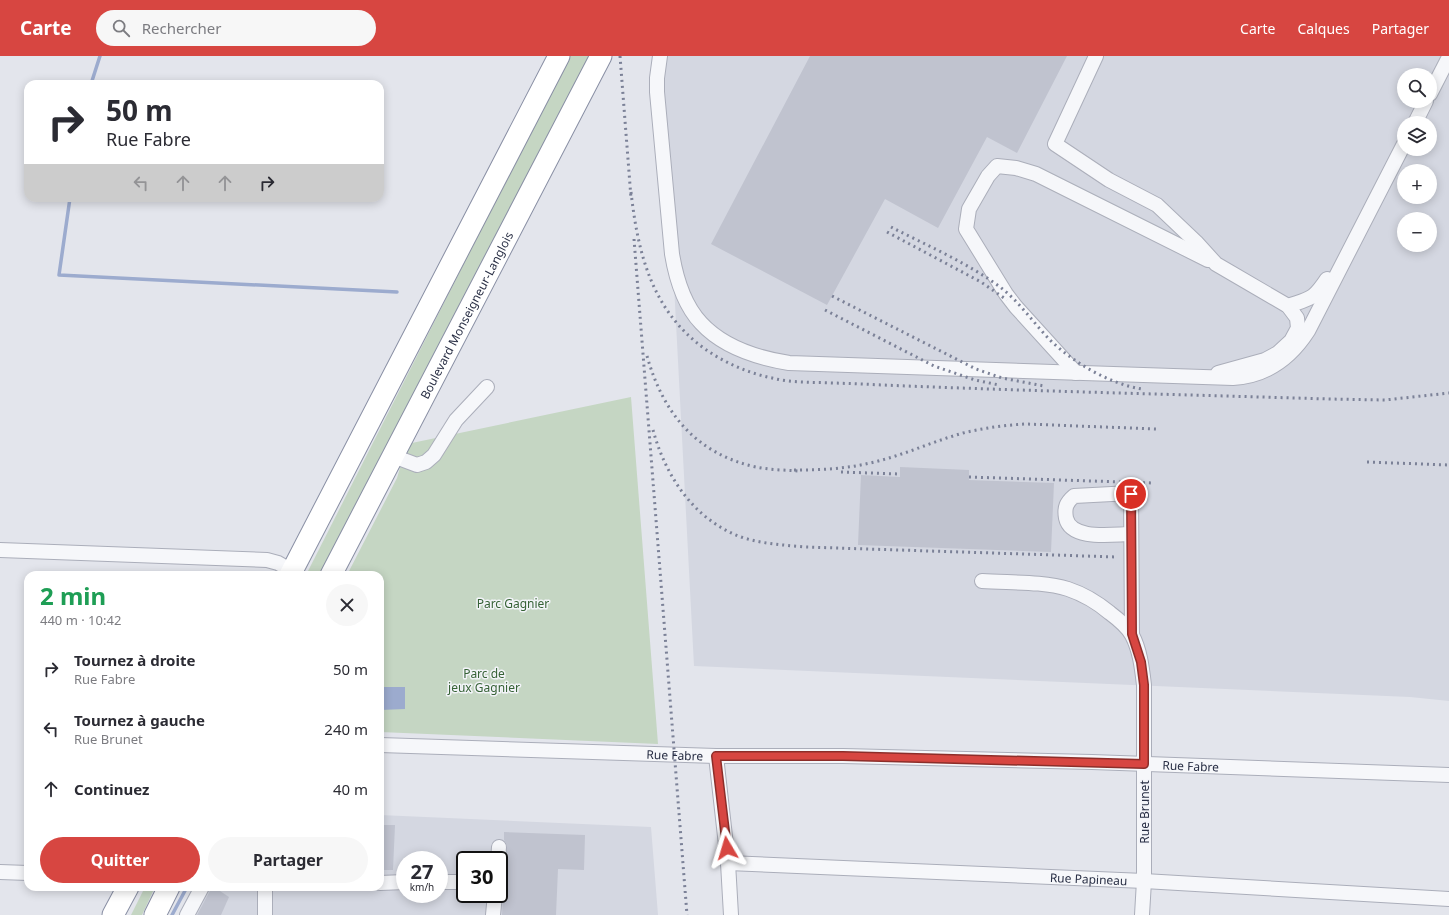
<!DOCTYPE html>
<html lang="fr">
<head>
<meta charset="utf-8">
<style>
	:root { --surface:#fff; --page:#f7f7f7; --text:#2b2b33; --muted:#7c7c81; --accent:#d74641 }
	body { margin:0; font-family:"Noto Sans",sans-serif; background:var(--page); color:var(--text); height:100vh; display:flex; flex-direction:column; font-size:15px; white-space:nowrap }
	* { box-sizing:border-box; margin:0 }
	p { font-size:13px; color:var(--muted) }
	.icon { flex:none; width:22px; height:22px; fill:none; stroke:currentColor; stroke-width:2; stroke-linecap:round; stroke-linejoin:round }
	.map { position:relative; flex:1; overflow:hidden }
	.sheet { position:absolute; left:24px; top:515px; width:360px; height:320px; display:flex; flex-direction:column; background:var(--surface); border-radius:12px; box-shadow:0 2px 10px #0003 }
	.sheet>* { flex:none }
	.hud { position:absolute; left:24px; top:24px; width:360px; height:122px; border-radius:12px; box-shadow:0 2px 10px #0003; background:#fff; color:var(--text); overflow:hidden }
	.buttons { position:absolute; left:1397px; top:12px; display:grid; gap:8px }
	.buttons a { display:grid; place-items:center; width:40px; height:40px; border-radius:50%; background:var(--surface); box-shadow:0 2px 10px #0003; font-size:20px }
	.speed { position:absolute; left:396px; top:795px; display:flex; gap:8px; font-size:20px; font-weight:700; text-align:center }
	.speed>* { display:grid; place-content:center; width:52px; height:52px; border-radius:50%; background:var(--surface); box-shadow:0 2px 10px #0003; line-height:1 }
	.speed small { font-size:10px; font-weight:400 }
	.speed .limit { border:2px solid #111; border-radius:6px; background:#fff; color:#111 }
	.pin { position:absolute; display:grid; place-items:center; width:34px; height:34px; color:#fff; margin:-17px; border:2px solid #fff; border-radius:50%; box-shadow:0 1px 4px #0007 }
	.me { position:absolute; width:44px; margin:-22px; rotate:353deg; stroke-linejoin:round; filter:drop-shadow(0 0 3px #0008) }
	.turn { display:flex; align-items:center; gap:14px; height:84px; padding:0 16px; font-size:18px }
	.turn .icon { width:52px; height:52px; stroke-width:2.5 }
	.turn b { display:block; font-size:28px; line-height:34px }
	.lanes { display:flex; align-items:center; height:38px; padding:0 16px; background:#0003; justify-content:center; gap:20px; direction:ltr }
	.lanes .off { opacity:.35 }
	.round { display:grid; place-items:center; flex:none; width:42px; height:42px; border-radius:21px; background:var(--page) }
	.headline { display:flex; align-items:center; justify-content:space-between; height:68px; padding:0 16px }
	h1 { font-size:24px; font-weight:700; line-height:30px; color:#1e9e55 }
	.primary-button { display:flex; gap:8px; margin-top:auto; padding:8px 16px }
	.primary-button a { flex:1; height:46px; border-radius:24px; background:var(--accent); color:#fff; font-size:16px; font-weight:700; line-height:46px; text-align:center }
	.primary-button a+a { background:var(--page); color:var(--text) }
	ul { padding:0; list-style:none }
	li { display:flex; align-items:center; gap:12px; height:60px; padding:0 16px }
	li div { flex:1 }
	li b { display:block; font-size:15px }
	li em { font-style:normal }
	header { display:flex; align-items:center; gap:24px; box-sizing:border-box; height:56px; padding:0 20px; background:var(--accent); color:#fff }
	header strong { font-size:19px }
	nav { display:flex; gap:22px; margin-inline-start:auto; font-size:14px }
	.search { width:280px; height:36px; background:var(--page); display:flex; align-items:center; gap:10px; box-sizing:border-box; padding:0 14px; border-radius:22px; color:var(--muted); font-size:15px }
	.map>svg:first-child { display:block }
	.built { fill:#d4d7e1; fill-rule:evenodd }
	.green { fill:#c5d6c3 }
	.water { fill:#9cabce }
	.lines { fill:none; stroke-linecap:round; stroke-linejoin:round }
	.stream { stroke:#9cabce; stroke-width:3.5 }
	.building { fill:#c0c3cf }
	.minor-casing { stroke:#abaeba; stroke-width:16 }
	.highway-casing { stroke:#898fa4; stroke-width:23 }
	.minor { stroke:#f6f7fa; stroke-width:14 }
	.highway { stroke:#fff; stroke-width:21 }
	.rail { stroke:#7b8197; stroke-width:3; stroke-dasharray:2 4; stroke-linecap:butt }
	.route-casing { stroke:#8c2e2a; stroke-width:10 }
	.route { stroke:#d74641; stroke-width:7 }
	.labels { text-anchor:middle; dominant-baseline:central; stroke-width:3; stroke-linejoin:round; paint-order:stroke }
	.street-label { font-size:12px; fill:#292f45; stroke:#f3f4f9 }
	.park-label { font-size:12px; fill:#366236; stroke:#f3f4f9 }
</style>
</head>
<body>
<header>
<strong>Carte</strong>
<div class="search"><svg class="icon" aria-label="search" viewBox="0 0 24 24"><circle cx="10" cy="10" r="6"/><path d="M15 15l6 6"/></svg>Rechercher</div>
<nav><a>Carte</a><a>Calques</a><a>Partager</a></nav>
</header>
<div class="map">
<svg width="1449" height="859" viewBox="0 0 1449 859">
	<rect width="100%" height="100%" fill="#e3e5ec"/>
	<g class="built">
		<path d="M662,0H1449V645L1410,641L694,610ZM1404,19H1430V45H1404ZM1404,67H1430V93H1404ZM1404,115H1430V141H1404ZM1404,163H1430V189H1404Z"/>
		<path d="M380,759L651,771L658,859H179L193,831H380ZM405,804H439V838H405ZM465,804H499V838H465Z"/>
	</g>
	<g class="green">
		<path d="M570,0H591L319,519H306L528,81Z"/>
		<path d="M631,341L658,688L380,676V519H347L397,422L407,388Z"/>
		<path d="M145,831H155L142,859H131Z"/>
	</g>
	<path class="water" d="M380,631H405V653L380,654Z"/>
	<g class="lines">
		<g class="stream">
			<path d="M91,28L100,0"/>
			<path d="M70,142L59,219L397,236"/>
			<path d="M172,859L187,831"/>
		</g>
	</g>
	<g class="building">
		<path d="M810,0H1067L1017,97L987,81L938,172L885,143L827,249L711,188Z"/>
		<path d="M900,411L969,414V424L1054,427L1051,496L858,489L861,419L900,421Z"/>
		<path d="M380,769H395L393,814H380Z"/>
		<path d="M504,776L585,779L584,814L558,813L556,859H502L503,839L502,833L503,811L506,805L507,792L506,787L504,784Z"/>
		<path d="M212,831H214L229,841L221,859H197Z"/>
	</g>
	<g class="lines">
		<g class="minor-casing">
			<g id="minor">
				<path d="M660,0L657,22V36L672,198C676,222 684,249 701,267C723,291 758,302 789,307L1233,322C1266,320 1290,303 1308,275L1404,88"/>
				<path d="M1096,0L1055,88L1109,124L1157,149L1196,186L1216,208L1288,250L1297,262L1298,272L1291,285L1278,297L1265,304L1218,317"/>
				<path d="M1430,38L1449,1"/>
				<path d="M1415,67L1426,45"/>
				<path d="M1288,250C1311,242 1313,244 1327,223"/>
				<path d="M1076,317L1016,251L1006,238L966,173L969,153L988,120L997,110L1016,112L1036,118L1208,204"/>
				<path d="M393,400L417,409L426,406L434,399L456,364L487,331"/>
				<path d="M1131,478C1113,478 1071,485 1066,462C1064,451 1067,446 1074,440L1131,437L1132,578"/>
				<path d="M0,494L267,504L278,507L292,515"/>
				<path d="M982,525C1008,527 1043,525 1068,533C1083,538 1098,547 1110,557C1118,563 1127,570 1132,579C1140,594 1142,612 1144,629V825L1142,859"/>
				<path id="s1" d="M380,689L716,700H843L1092,706L1449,719"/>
				<path d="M716,700L728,807L731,859"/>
				<path d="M498,804L499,791"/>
				<path id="s2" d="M728,807L1144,825L1449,843"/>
				<path d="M0,816L28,817"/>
				<path d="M439,826H465"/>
				<path d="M380,827L405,826"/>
				<path d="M187,859L202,831"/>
				<path d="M265,859V831"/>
				<path d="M493,859L495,838"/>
			</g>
		</g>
		<g class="highway-casing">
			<g id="highway">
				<path d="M290,519L559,0"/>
				<path id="s3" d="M331,519L601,0"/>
				<path d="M113,859L128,831"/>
				<path d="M155,859L169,831"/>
			</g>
		</g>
		<use href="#minor" class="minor"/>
		<use href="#highway" class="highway"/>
		<g class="rail">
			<path d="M620,0L631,142"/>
			<path d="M631,136C638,198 652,255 705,293C725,307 748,317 772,322C791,327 812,326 833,327C866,328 900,330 934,331C1066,336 1197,339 1329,343L1385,344L1449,337"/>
			<path d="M891,171C926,189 968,207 1000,231C1020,246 1034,268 1052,286C1076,308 1110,328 1142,333"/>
			<path d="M887,176L981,226L1007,244"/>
			<path d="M634,183L687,859"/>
			<path d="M832,240L976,313L1002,322L1044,330"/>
			<path d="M825,254L934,310L975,324L999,329"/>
			<path d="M647,300C663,357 696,398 756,411C770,414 785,414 799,415"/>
			<path d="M653,374C666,422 696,466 744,482C764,488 784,489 805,491L1117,501"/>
			<path d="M1367,406L1449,409"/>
			<path d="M794,414C820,414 845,413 870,407C902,400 931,386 963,377C984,372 1005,369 1026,368L1156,373"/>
			<path d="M841,416L900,418"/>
			<path d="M969,421L1153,427"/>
		</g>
	</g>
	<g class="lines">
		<g class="route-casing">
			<path id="route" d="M727,792L716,700H843L1144,708V629L1141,606L1132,578L1131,438"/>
		</g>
		<use href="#route" class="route"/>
	</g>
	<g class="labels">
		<g class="street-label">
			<text stroke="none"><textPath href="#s3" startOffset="293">Boulevard Monseigneur-Langlois</textPath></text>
			<text stroke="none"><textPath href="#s1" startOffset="295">Rue Fabre</textPath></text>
			<text stroke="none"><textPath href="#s1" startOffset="811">Rue Fabre</textPath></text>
			<text transform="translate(1144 756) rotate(-90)">Rue Brunet</text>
			<text stroke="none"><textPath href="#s2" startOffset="361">Rue Papineau</textPath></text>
		</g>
		<g class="park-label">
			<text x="513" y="547">Parc Gagnier</text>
			<text x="484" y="617">Parc de<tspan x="484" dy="14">jeux Gagnier</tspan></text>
		</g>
	</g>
</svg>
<div class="buttons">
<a><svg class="icon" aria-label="search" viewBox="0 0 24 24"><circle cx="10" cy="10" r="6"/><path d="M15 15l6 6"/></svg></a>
<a><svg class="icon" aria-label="layers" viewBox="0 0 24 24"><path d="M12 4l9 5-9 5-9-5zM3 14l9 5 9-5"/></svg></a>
<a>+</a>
<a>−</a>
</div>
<div class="speed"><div>27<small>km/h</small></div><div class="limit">30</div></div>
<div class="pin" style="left:1131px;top:438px;background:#d93025"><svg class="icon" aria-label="arrive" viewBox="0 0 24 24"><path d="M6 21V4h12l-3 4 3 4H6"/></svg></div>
<svg class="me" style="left:727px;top:792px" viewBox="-20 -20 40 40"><path d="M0-17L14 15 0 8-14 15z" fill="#d74641" stroke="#fff" stroke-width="4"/></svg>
<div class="hud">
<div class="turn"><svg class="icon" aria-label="right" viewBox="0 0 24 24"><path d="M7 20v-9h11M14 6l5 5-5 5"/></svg><div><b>50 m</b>Rue Fabre</div></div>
<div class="lanes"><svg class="icon off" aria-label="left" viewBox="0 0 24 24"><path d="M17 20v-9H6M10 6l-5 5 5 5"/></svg><svg class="icon off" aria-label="ahead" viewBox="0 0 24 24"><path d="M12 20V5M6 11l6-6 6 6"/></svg><svg class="icon off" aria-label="ahead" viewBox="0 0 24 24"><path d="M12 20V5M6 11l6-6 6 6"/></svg><svg class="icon" aria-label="right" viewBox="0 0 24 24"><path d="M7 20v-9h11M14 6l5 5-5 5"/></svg></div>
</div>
<section class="sheet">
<div class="headline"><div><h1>2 min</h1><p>440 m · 10:42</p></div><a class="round"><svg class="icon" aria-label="close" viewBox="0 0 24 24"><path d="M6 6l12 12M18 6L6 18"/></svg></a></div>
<ul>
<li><svg class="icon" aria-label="right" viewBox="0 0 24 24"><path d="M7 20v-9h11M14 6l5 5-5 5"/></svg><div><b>Tournez à droite</b><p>Rue Fabre</p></div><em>50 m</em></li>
<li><svg class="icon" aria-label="left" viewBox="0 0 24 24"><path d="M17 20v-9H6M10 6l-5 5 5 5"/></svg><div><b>Tournez à gauche</b><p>Rue Brunet</p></div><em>240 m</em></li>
<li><svg class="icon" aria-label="ahead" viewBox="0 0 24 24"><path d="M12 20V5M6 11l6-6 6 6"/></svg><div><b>Continuez</b></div><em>40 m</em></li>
</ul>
<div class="primary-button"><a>Quitter</a><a>Partager</a></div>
</section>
</div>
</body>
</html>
